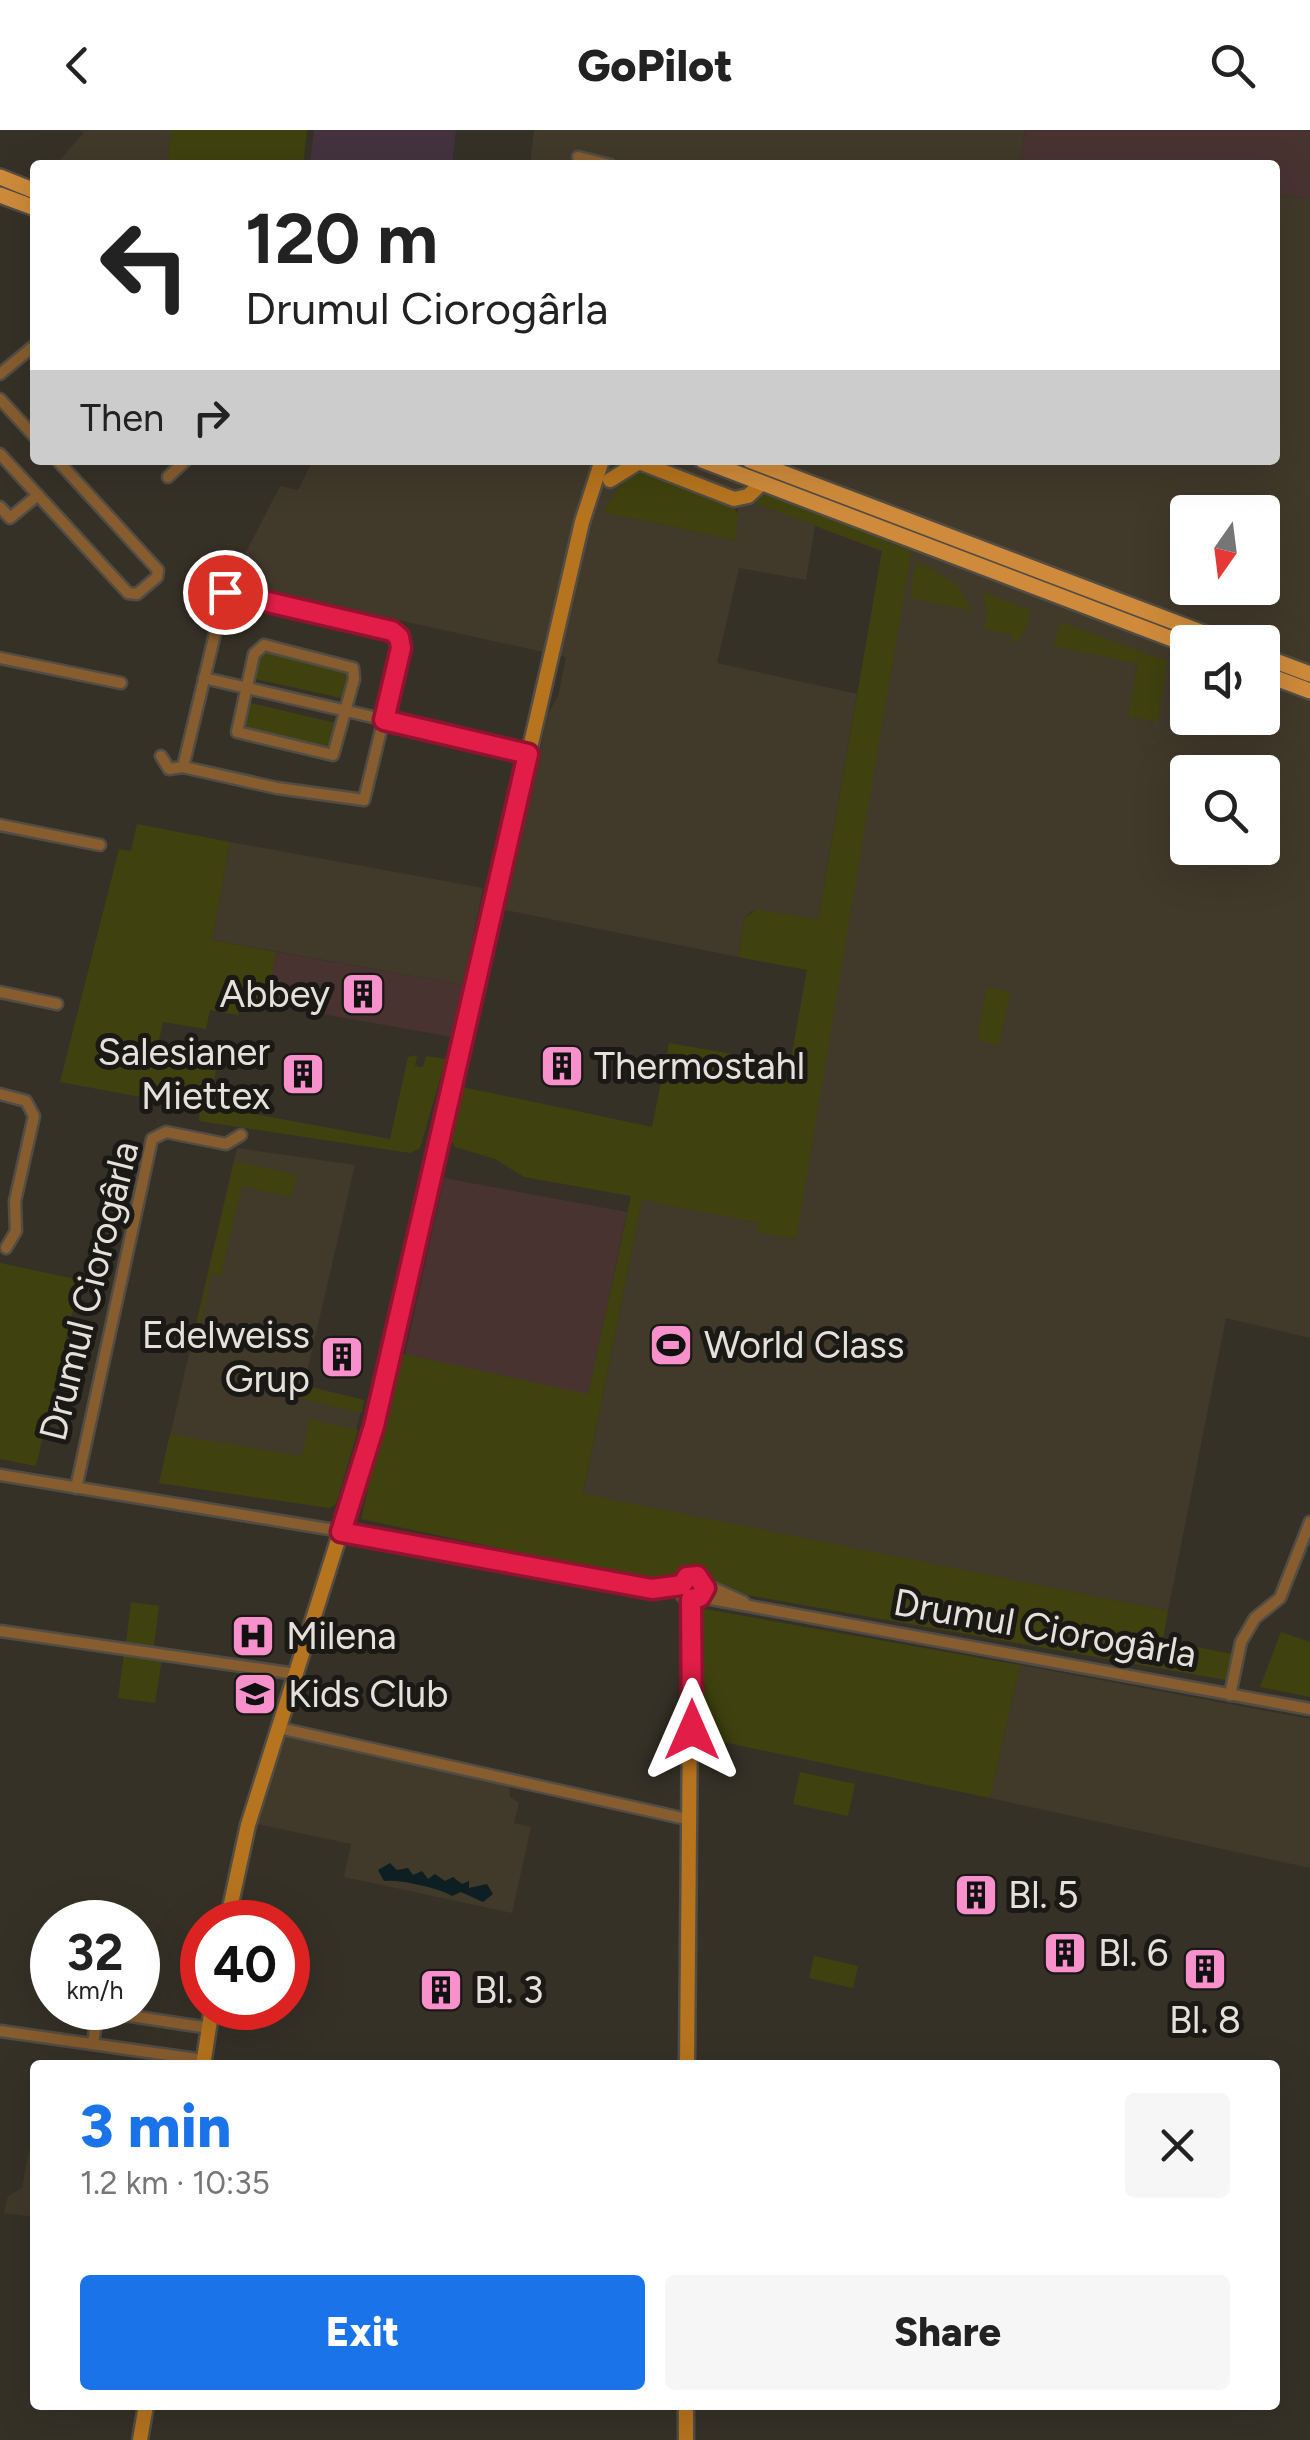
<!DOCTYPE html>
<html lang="en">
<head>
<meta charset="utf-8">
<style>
	:root { --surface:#fff; --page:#f6f6f6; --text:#222; --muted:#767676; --accent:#1a73e8 }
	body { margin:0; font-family:Figtree,sans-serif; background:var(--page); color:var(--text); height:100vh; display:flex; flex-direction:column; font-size:38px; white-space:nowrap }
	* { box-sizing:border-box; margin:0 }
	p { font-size:32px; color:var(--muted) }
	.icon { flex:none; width:55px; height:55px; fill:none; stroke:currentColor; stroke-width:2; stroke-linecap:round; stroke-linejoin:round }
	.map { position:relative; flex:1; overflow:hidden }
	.details { position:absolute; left:30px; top:1930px; width:1250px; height:350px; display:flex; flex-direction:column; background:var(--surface); border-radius:10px; box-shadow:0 10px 40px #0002 }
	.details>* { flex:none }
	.banner { position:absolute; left:30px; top:30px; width:1250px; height:305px; border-radius:10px; box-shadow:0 10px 40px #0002; background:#fff; color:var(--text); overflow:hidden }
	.needle { width:65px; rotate:194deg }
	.tools { position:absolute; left:1170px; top:365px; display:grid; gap:20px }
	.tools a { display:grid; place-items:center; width:110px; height:110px; border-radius:10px; background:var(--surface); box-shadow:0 10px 40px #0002; font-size:50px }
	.speed { position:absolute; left:30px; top:1770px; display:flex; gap:20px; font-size:50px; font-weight:700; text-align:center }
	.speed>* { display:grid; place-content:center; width:130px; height:130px; border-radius:50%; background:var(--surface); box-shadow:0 10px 40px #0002; line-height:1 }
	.speed small { font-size:25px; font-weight:400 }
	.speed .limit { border:15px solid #d22; background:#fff; color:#111 }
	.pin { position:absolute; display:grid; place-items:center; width:85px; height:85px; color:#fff; margin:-42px; border:5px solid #fff; border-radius:50%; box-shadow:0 2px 10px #0007 }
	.me { position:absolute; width:110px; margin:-55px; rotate:0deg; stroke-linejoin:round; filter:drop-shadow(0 0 8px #0008) }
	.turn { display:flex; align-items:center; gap:35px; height:210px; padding:0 50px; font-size:45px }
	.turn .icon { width:130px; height:130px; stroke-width:2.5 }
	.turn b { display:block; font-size:70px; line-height:85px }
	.then { display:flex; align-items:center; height:95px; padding:0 50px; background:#0003; gap:20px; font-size:38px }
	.round { display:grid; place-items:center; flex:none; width:105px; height:105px; border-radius:10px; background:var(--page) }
	.summary { display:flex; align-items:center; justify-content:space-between; height:170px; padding:0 50px }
	h1 { font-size:60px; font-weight:800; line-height:75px; color:var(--accent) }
	.action { display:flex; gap:20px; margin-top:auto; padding:20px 50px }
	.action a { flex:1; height:115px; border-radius:10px; background:var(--accent); color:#fff; font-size:40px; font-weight:800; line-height:115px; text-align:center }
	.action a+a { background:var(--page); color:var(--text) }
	header { display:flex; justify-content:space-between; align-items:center; height:130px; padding:0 50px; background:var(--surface); font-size:45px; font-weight:800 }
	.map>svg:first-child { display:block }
	.built { fill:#41392a; fill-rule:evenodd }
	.industrial { fill:#483331 }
	.education { fill:#44333f }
	.green { fill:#3f420e }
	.water { fill:#0d1f23 }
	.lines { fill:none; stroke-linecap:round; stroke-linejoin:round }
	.street-casing { stroke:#524d44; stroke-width:15 }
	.secondary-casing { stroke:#524d44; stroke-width:19 }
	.primary-casing { stroke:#524d44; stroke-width:20 }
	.street { stroke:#875d2f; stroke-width:10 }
	.secondary { stroke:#b6741e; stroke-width:14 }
	.primary { stroke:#cf8b3b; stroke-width:15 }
	.route-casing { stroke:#92132f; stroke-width:25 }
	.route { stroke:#e11d48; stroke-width:18 }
	.labels { text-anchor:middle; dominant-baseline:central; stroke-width:10; stroke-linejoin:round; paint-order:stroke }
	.poi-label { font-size:38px; fill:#e4e1db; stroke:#1b1915; text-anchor:start }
	.street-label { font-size:38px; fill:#e4e1db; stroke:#1b1915 }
</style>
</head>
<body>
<header><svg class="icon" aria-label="back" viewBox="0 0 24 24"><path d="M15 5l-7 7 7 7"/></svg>GoPilot<svg class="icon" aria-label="search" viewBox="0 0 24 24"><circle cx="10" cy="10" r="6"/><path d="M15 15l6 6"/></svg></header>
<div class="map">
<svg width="1310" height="2310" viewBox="0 0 1310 2310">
	<rect width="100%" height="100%" fill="#363127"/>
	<g class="built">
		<path d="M78,0H172L167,35H55L84,3Z"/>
		<path d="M534,0H1025L1021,34L1025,35H530Z"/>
		<path d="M1275,64L1310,69V1208L1226,1188L1168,1481L583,1365L642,1069L759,1093L758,1101L795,1109L882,421L815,396L806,450L739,438L717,533L857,564L818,790L751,781L745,788L738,827L505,780L548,583L558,567L566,527L230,453L280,356L298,360L313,330H1275ZM639,342L738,378L735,410L604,382L625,349ZM1188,382H1262V458H1188ZM1188,512H1262V588H1188ZM1188,642H1262V718H1188Z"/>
		<path d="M230,712L483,758L463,855L212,810Z"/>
		<path d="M237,1018L355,1035L304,1255L364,1270L336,1374L330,1378L159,1353Z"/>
		<path d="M1020,1535L1310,1589V1738L990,1668Z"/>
		<path d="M287,1603L484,1651L509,1653L510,1667L519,1673L514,1693L531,1697L512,1783L344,1747L351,1714L257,1694Z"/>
		<path d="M29,2020L35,2021V2087L4,2083L8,2066L22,2058Z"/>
	</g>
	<g class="industrial">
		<path d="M1025,0H1310V69L1275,64V35H1021Z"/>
		<path d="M276,822L463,855L452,907L266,874Z"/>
		<path d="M444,1048L627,1082L588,1265L405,1225Z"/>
	</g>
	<path class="education" d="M314,0H456L452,35H310Z"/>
	<g class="green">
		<path d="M172,0H307L303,35H167Z"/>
		<path d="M643,339L731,372L738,385L735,410L603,382L625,349Z"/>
		<path d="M769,363L906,415L911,422L796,1109L757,1102L759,1093L642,1070L583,1364L1168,1481L1163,1510L1236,1525L1231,1551L583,1436L361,1389L399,1223L588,1264L631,1066L524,1047L495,1029L455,1017L448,1004L458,956L652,997L669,913L790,934L807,840L738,827L745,788L757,779L818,790L882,421L753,372L759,364Z"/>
		<path d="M916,431L957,454L972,481L910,468Z"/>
		<path d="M982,462L1031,480C1028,494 1026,507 1011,513L1013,505L984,499L987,480Z"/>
		<path d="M1066,494L1167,531L1158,592L1128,586L1138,534L1054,516L1059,495Z"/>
		<path d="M264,521L346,539L350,549L346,569L251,548L256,528Z"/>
		<path d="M246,572L340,594L330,620L243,600Z"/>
		<path d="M137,694L230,712L212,810L276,822L266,874L240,868L238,885L210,880L206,899L163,892L155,928L216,940L210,976L390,1009L408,927L417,925L415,936L423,937L426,926L446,929L420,1018L410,1023L199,991L200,978L60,952L119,719L131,721Z"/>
		<path d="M987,857L1010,862L999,915L980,911L978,903Z"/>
		<path d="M234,1031L297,1045L292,1067L242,1056L221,1146L212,1144L198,1205L194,1204Z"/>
		<path d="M0,1133L80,1150L36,1336L0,1329Z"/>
		<path d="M297,1241L307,1243L304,1256L364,1270L362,1283L291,1266Z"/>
		<path d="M310,1289L358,1300L336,1374L330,1378L159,1353L170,1304L302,1326Z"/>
		<path d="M131,1472L159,1476L154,1516L126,1512Z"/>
		<path d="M699,1478L1020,1535L990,1668L699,1607Z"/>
		<path d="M1281,1502L1310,1512V1567L1260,1557Z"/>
		<path d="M124,1523L162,1529L155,1573L118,1568Z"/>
		<path d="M800,1642L855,1654L848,1686L793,1674Z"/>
		<path d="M814,1826L858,1836L853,1858L809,1848Z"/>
	</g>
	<path class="water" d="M390,1733L397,1740L408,1738L413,1745L422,1741L428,1749L435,1744L445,1751L453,1747L462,1754L469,1751V1758L487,1754L493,1764L483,1772L461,1762L452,1766C440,1758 398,1749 384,1751L378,1740Z"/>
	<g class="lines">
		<g class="street-casing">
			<g id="street">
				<path d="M578,27L610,35"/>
				<path d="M0,244L35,215"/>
				<path d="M0,269L35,307"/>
				<path d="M0,324L128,463L137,464L157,447L158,440L57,330"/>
				<path d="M168,347L186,330"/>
				<path d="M0,377L10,388L38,365"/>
				<path d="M264,515L353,538L354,549L333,625L237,602L254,524Z"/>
				<path d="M0,528L121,553"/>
				<path d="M204,548L529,623"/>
				<path d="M161,626L169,639L183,637L225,462L392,501L399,507L401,518L364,670L277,658L183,637"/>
				<path d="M0,695L100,715"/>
				<path d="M0,862L57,874"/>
				<path d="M0,964L26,971L34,986L15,1071L16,1101L6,1118"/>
				<path d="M0,1345L341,1401"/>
				<path d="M76,1358L152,1009L166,1002L226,1014L241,1005"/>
				<path d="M705,1454L744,1472"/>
				<path d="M700,1467L1310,1579"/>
				<path d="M0,1501L296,1544"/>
				<path d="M1230,1565L1241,1512L1255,1488L1280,1468L1310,1392"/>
				<path d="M279,1598L691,1690"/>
				<path d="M0,1901L204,1930"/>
				<path d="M93,1913L98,1881L209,1898"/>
			</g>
		</g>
		<g class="secondary-casing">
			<g id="secondary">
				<path d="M610,350L639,332L734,369L748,366L762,353"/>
				<path d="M341,1401L645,1458L682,1455"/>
				<circle cx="693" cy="1457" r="12"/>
				<path d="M227,1792L248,1695L374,1296L582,392L602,330"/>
				<path d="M203,1935L212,1878"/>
				<path d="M687,1935L691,1469"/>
				<path d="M686,2275V2310"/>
				<path d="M140,2310L146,2275"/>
			</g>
		</g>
		<g class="primary-casing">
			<g id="primary">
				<path d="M0,47L35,61"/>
				<path d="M0,65L35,78"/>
				<path d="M702,330L1188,515"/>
				<path d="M749,330L1227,512"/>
				<path d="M1262,526L1310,544"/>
				<path d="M1262,543L1310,561"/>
			</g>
		</g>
		<use href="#street" class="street"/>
		<use href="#secondary" class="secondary"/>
		<use href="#primary" class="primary"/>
	</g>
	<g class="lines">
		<g class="route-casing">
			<path id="route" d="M225,462L392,501L399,507L401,518L384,590L528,624L374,1296L341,1402L652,1459L682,1455L687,1447L697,1446L705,1458L700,1467L691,1469L692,1600"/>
		</g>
		<use href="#route" class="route"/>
	</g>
	<defs>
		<g id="building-square" transform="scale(2.25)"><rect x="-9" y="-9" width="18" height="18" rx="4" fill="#f890cb" stroke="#1b1915"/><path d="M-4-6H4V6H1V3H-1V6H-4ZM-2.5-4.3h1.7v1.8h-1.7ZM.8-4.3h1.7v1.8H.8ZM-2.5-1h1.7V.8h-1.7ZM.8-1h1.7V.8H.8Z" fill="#111"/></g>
		<g id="stadium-square" transform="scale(2.25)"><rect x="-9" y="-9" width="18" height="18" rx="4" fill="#f890cb" stroke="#1b1915"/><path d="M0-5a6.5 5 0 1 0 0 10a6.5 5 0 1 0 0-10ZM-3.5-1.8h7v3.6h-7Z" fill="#111"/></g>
		<g id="hospital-square" transform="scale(2.25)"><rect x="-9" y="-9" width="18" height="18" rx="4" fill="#f890cb" stroke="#1b1915"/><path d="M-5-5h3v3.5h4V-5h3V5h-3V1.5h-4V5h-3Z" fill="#111"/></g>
		<g id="school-square" transform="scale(2.25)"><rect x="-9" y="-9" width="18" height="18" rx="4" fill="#f890cb" stroke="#1b1915"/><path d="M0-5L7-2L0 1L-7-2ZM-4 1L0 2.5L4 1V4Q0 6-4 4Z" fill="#111"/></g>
	</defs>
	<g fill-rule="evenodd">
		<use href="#building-square" x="363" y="864"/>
		<use href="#building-square" x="562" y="936"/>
		<use href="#building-square" x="303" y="944"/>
		<use href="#stadium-square" x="671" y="1215"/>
		<use href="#building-square" x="342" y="1227"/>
		<use href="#hospital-square" x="253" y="1506"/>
		<use href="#school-square" x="255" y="1564"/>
		<use href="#building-square" x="976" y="1765"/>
		<use href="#building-square" x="1065" y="1823"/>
		<use href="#building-square" x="1205" y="1839"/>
		<use href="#building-square" x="441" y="1860"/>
	</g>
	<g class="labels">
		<g class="poi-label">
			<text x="330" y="864" text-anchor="end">Abbey</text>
			<text x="270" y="922" text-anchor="end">Salesianer<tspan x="270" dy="44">Miettex</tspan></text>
			<text x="594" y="936">Thermostahl</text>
			<text x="310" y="1205" text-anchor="end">Edelweiss<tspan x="310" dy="44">Grup</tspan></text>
			<text x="704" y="1215">World Class</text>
			<text x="286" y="1506">Milena</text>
			<text x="288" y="1564">Kids Club</text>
			<text x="1008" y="1765">Bl. 5</text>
			<text x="1098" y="1823">Bl. 6</text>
			<text x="474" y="1860">Bl. 3</text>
			<text x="1205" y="1890" text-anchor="middle">Bl. 8</text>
		</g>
		<g class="street-label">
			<text transform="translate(89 1161) rotate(-76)">Drumul Ciorogârla</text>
			<text transform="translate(1045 1498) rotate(10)">Drumul Ciorogârla</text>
		</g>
	</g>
</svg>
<div class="tools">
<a><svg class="needle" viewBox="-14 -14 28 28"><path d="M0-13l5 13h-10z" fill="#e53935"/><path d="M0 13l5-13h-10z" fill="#767676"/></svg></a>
<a><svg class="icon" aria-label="sound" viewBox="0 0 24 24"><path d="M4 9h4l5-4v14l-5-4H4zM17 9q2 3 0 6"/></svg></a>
<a><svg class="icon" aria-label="search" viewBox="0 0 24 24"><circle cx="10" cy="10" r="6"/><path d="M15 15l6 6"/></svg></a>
</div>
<div class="speed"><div>32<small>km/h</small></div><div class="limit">40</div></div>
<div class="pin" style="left:225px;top:462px;background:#d93025"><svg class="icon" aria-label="arrive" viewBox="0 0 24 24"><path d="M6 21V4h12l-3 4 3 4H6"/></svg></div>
<svg class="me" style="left:692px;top:1600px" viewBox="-20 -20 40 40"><path d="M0-17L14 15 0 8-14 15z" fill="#e11d48" stroke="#fff" stroke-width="4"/></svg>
<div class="banner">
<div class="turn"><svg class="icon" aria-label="left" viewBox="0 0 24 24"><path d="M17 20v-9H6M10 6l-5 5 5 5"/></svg><div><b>120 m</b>Drumul Ciorogârla</div></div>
<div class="then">Then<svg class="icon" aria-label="right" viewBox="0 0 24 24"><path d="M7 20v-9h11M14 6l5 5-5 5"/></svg></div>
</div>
<section class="details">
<div class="summary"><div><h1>3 min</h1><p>1.2 km · 10:35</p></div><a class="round"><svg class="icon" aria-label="close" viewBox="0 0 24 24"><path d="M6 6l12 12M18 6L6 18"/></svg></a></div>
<div class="action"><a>Exit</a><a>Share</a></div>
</section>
</div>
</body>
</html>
